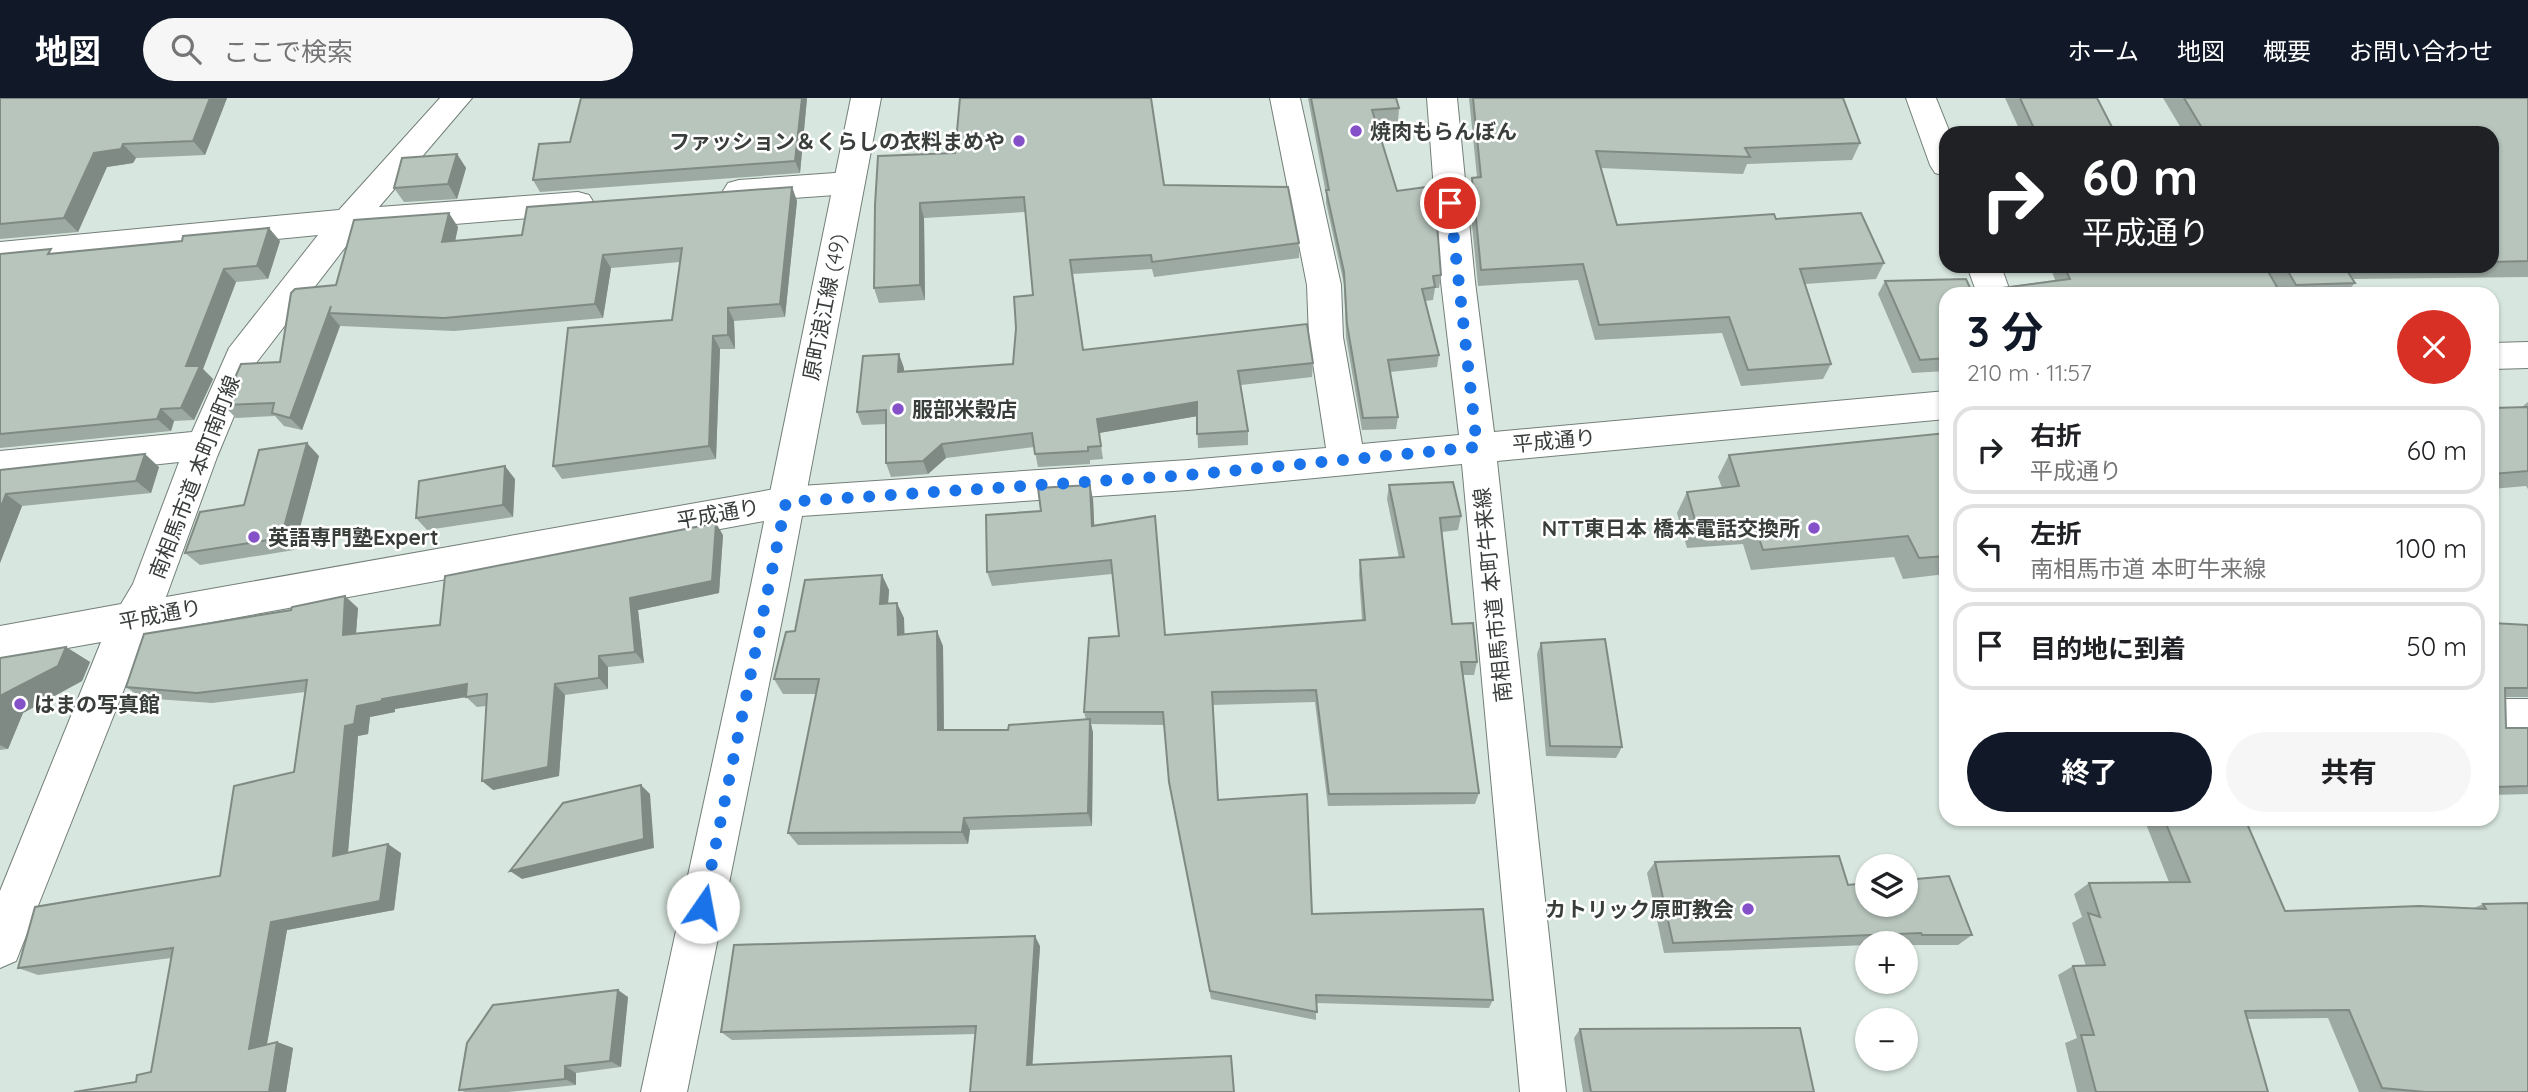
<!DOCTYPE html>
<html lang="ja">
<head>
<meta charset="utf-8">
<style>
	:root { --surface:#fff; --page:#f6f6f6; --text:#202124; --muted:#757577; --line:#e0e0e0; --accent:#111827 }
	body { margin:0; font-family:Quicksand,"Noto Sans JP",sans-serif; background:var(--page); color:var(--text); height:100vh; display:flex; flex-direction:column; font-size:26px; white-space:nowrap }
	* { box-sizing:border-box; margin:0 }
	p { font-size:23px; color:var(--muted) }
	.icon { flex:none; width:38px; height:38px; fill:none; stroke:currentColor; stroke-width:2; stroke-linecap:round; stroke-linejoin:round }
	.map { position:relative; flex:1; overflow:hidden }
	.side { position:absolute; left:1939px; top:189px; width:560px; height:539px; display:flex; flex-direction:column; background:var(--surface); border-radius:21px; box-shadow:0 2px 5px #0004 }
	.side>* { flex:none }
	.guide { position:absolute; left:1939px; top:28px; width:560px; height:147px; border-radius:21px; box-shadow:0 2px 5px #0004; background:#202124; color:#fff; overflow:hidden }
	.buttons { position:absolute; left:1855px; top:756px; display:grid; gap:14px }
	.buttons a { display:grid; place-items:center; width:63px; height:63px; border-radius:50%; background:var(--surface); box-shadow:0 2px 5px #0004; font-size:35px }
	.pin { position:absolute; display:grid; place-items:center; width:60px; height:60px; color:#fff; margin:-30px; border:4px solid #fff; border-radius:50%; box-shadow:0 2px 7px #0007 }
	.me { position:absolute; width:77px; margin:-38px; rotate:12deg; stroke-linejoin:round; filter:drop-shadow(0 0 5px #0008) }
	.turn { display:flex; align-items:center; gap:24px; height:147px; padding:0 28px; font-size:32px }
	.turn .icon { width:91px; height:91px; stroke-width:2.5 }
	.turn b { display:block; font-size:49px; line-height:60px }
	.round { display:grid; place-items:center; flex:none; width:74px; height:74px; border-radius:37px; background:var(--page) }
	.head { display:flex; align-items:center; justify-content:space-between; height:119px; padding:0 28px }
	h1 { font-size:42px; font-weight:700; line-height:52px; color:var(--accent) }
	.button { display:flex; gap:14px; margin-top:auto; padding:14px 28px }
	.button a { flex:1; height:80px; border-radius:42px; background:var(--accent); color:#fff; font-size:28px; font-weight:700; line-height:80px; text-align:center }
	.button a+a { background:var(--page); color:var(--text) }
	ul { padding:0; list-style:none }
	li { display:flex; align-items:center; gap:21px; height:88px; margin:0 14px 10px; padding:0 14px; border:4px solid var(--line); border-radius:21px }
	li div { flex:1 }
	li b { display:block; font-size:26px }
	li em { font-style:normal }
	header { display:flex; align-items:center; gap:42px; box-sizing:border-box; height:98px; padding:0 35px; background:var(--accent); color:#fff }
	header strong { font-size:33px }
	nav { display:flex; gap:38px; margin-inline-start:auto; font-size:24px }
	.search { width:490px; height:63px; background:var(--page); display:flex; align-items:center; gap:18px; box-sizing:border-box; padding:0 24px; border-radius:38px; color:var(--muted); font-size:26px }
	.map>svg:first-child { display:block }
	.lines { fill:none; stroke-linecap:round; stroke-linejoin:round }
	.minor-casing { stroke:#737f78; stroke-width:2 }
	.major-casing { stroke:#737f78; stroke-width:2 }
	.minor { fill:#fff; fill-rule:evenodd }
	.major { fill:#fff; fill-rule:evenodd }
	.wall { fill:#9da9a3 }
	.shaded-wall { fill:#808a84 }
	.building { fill:#b7c5bd; stroke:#808a84; stroke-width:2 }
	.route { stroke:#1a73e8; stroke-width:12; stroke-dasharray:0 21.6 }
	.poi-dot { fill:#8551c9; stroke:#fff; stroke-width:2.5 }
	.labels { text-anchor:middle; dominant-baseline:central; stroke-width:5; stroke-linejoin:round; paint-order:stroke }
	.poi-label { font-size:21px; font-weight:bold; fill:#393e3b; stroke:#fff; text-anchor:start }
	.street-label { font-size:21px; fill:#393e3b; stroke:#fff }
</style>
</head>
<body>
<header>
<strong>地図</strong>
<div class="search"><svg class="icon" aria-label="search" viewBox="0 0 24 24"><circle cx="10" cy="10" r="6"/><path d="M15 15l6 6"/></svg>ここで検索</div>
<nav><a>ホーム</a><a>地図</a><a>概要</a><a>お問い合わせ</a></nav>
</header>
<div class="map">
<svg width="2528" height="994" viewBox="0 0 2528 994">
	<rect width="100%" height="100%" fill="#d7e6de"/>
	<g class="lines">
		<g class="minor-casing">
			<g id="minor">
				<path d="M440,0H472L379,109L578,94L589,97L594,105L589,113L578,116L357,134L256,265L217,359L166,499L786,389L1188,362L1326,350L1309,239L1307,187L1270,0H1300L1341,187L1343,239L1362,346L1459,337L1441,184L1427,0H1457L1475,184L1494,334L1946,293V321L1497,363L1566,994H1520L1462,366L1188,392L786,419L146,536L16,863L0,870V793L101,544L0,562V528L121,506L133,486L179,364L0,383V353L192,334L229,250L318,137L0,168V144L339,112Z"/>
				<path d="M1906,0H1936L1950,35H1946V78L1935,75L1930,67Z"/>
				<path d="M849,74L860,77L865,85L860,93L849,96L739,104L728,101L723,93L728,85L739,82Z"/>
				<path d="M1967,168H2001L2011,196H1977Z"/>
				<path d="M2528,244V270L2492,271V245Z"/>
				<rect x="2492" y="601" width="36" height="36"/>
			</g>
		</g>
		<g class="major-casing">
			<path id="major" d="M851,0H881L788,492L687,994H641L750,492Z"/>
		</g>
		<use href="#minor" class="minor"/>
		<use href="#major" class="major"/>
	</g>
	<g class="wall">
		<path d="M0,0H227L205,57L136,60L133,65L107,69L78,134L0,141Z"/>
		<path d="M807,0L800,75L540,94L533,82Z"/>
		<path d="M1308,0H1396L1399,10L1398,24L1376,25L1397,93L1441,177L1439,190H1435L1433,202L1425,203L1439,257L1437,269L1390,274L1398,319L1396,331L1362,332L1346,239L1344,186L1326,105V96Z"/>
		<path d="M1469,0H1843L1860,45L1852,62L1747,66L1743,76L1601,70L1617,127L1776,121L1884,165L1876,181L1805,186L1831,266L1823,281L1741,288L1722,235L1595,242L1578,182L1478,188L1469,96L1472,80L1477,79Z"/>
		<path d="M2005,0H2097L2115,35H2021Z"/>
		<path d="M2163,0H2528V179L2353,181L2355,185L2345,196H1946V273L1912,275L1878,196L1885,183L1972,194L2055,182L2050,168H2492V35H2184Z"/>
		<path d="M457,56L466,70L457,101L404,104L394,90Z"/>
		<path d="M1164,87L1299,145V160L1154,179L1152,171L1073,176L1083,252L1313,265L1312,279L1241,287L1248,333V347L1198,350L1197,318L1099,335L1103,361L1090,362V366L1038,369L1034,349L946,360L928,376L891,379L886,365V326L862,327L857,314L904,270V274L1013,266L1033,197L1025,114L924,120L925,202L879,205L874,190L875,107Z"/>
		<path d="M792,89L797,103L785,219L734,223L735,251H720L716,361L562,381L553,368L672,222L680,164L611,170L603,220L454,233L340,228L302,332L284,328L275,318L236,320L223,307L280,264L336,187L458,129L455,143L522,137Z"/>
		<path d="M280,143L268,181L236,184L203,271L213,281L194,322L174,323L171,333L0,350V156L55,155Z"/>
		<path d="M2528,304V391L2526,388L2492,391V310L2522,309Z"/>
		<path d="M1946,335V476L1903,481L1894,459L1751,472L1743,446L1687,450L1677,415L1687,394L1722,390L1718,379L1729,357Z"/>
		<path d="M319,358L294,452L200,467L185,455L244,407Z"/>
		<path d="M159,369L151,395L22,408L0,465V372Z"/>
		<path d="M515,381L513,419L427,432L416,420Z"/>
		<path d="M1389,387L1461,418L1458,432L1442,434L1452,526L1477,564L1474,577H1462L1479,695L1475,706L1328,708L1315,604L1212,607L1218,702L1312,816L1493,902L1489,910L1316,905V922L1211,901L1171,695L1164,627L1091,626L1093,635L1092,728L970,732L968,746L798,747L788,735L816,596H783L774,581L795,533L882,477L889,492L888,505L904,520V536L943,548L944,632H1008L1086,622L1084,614L1119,538L1112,476L992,488L987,474L1041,413L1093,401L1094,427L1166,537L1362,522L1359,476L1360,462L1399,460L1387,401Z"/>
		<path d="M723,437L719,495L638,512L644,565L608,569V591L565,597L559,678L493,692L486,608L477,609L466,599L395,611V614L370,619L368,636L358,638L348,754L401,755L394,812L287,832L267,946L277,944L293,950L286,994H74L136,984L151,974L171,860L38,877L18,870L220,778L294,674L305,594L212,605L142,600L126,589L358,510L356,535L440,527Z"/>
		<path d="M2492,525L2528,527V599H2506V630H2528V696L2492,697Z"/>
		<path d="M1541,545L1622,649L1616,660L1546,658L1537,556Z"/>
		<path d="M66,549L90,564L82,583L23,615L8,651L0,652V560Z"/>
		<path d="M2144,721H2245L2285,813L2474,810L2483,806L2528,805V994H2359L2328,920L2247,921L2268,994H2077L2065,945L2077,940L2058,877L2073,868H2086L2072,825L2082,819L2074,796L2089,785L2169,784Z"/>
		<path d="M1655,764L1848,787L1972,837L1958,847H1909L1908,845H1867V847L1664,855L1647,775Z"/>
		<path d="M1040,848L1032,967L970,994L975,936L732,942L721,934Z"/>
		<path d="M628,899L621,969L576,975V987L508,994H465L459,992Z"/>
		<path d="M1580,931L1814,994H1583L1574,940Z"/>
	</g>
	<g class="shaded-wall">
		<path d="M210,0H227L205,57L193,43Z"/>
		<path d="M802,0H807L800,75L795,63Z"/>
		<path d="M123,46L136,60L133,65L107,69L78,134L64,120L94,55Z"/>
		<path d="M457,56L466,70L457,101L448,86Z"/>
		<path d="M792,89L797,103L785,219L780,206Z"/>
		<path d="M920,105L924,120L925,202L920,187Z"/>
		<path d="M449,115L458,129L452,158L442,144Z"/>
		<path d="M269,130L280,143L268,181L257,168Z"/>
		<path d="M603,157L611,170L603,220L595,206Z"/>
		<path d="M224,171L236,184L203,271L213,281L194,322L181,310L186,268Z"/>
		<path d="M331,208L329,215L340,228L302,332L290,320Z"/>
		<path d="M728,210L734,223L735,251L728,237Z"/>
		<path d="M713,238L720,251L716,361L709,348Z"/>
		<path d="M899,256L904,270L903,288L898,274Z"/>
		<path d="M1197,304L1198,318L1099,335L1097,321Z"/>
		<path d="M161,311L174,323L171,333L157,321Z"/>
		<path d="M307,345L319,358L294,452L281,440Z"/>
		<path d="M942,346L946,360L928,376L923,363Z"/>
		<path d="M145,356L159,369L151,395L136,383Z"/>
		<path d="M505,368L515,381L513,419L503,407Z"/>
		<path d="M1090,387L1093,401L1095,442L1092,428Z"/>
		<path d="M6,396L22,408L0,465V411Z"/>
		<path d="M716,425L723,437L719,495L638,512L644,565L635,554L630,500Z"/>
		<path d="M882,477L889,492L887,522L880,506Z"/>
		<path d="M345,498L358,510L355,548L343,537Z"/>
		<path d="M897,505L904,520L905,551L898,537Z"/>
		<path d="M937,533L943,548L944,646L938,632Z"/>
		<path d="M66,549L90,564L82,583L23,615L8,651L0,647V598Z"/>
		<path d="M599,558L608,569V591L599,580Z"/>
		<path d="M467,586L478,597L395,611V614L370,619L368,636L358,638L347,766L333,758L345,628L357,608L382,601Z"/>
		<path d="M555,586L565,597L559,678L493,692L482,683Z"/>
		<path d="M1090,621L1093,635L1092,728L1088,715Z"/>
		<path d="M641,687L650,696L654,750L522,781L510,773Z"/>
		<path d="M964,720L970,732L968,746L962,734Z"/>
		<path d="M388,746L401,755L394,812L287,832L265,957L249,951L271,824Z"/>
		<path d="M1035,838L1040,848L1032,974L1027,967Z"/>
		<path d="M618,892L628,899L621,969L610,963Z"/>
		<path d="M277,944L293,950L286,994H269Z"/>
		<path d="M565,968L576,975V987L565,981Z"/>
	</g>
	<g class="building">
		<path d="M0,0H210L193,43L123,46L121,51L94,55L64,120L0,126Z"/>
		<path d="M581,0H802L795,63L533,82L539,46L570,44Z"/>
		<path d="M960,0H1151L1164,87L1288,89L1299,145L1152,164L1151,157L1070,162L1083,252L1307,226L1313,265L1238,273L1248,333L1197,336V304L1097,321L1101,348L1088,349V353L1035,356L1032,335L942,346L923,363L886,365V312L857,314L863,258L899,256L898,274L1013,266L1016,230L1014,199L1033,197L1024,99L920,105V187L874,190L875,107L878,58L955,55Z"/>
		<path d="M1311,0H1396L1399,10L1372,12L1397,93L1434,88L1441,177L1433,178L1435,189L1422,191L1439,257L1388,262L1398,319L1363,320L1347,226L1344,174L1326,92H1329Z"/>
		<path d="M1473,0H1843L1860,45L1745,50L1750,59L1596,53L1617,127L1774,116L1776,121L1861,115L1884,165L1800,171L1831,266L1748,272L1729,219L1599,227L1583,166L1481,172L1472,80L1481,79Z"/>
		<path d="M2020,0H2097L2115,35H2036Z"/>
		<path d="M2184,0H2528V163L2492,164V35H2205Z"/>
		<path d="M457,56L448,86L394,90L402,60Z"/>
		<path d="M792,89L780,206L728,210V237L713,238L709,348L553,368L568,230L672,222L682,150L603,157L595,206L444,220L329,215L331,208L290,320L272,315L274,305L223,307L241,266L280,264L291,195L295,191L336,187L354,122L449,115L442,144L522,137L527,109Z"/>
		<path d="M269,130L257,168L224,171L186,268H200L181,310L161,311L157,321L0,336V156L51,151L48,156L182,143L183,138Z"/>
		<path d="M2064,168H2265L2281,196H1946V260L1920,262L1885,183L1966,181L1972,194L2070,181Z"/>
		<path d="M2285,168H2344L2355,185L2296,187Z"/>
		<path d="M2528,309V373L2492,376V310Z"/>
		<path d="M1946,335V458L1919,460L1908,438L1763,452L1754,425L1697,429L1687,394L1739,388L1729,357Z"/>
		<path d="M307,345L281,440L185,455L200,414L244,407L259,352Z"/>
		<path d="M145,356L136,383L6,396L0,411V372Z"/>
		<path d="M505,368L503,407L416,420L419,383Z"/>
		<path d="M1453,384L1461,418L1440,420L1452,526L1473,525L1477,564H1461L1479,695L1329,696L1316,592L1212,594L1218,702L1307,696L1312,816L1483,811L1493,902L1316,897L1317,914L1210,893L1169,684L1163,614H1084L1089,540L1119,538L1111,462L987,474L986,417L1041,413L1038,390L1090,387L1092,428L1155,418L1165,537L1365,522L1360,462L1404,459L1389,387Z"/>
		<path d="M716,425L712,483L630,500L635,554L599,558V580L555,586L548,669L482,683L487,596L466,599L467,586L382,601V603L357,608L354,626L345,628L333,758L388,746L380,803L271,824L249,951L277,944L269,994H74L136,984L137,977L151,974L173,850L18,870L35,809L220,778L234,688L294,674L307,582L197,595L126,589L144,536L291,512L292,509L345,498L343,537L440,527L445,478Z"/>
		<path d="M882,477L880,506L897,505L898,537L937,533L938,632H1008L1009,627L1090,621L1088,715L964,720L962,734L788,735L819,581H774L786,534L795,533L805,482Z"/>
		<path d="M2492,525L2528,527V590H2505L2506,630H2528V688L2492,689Z"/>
		<path d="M1605,541L1622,649L1550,648L1541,545Z"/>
		<path d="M66,549L58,568L0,598V560Z"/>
		<path d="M641,687L644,741L510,773L563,705Z"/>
		<path d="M2164,721H2245L2285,813L2419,808L2486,811L2483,806L2528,805V994H2425L2382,990L2349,912L2245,913L2268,994H2096L2081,937H2094L2073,868L2105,867L2088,815L2100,819L2089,785L2190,784Z"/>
		<path d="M1839,758L1848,787L1867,785V807H1906V782L1949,778L1972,837H1922L1921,835L1673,845L1655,764Z"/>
		<path d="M1035,838L1027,967L1231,958L1234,994H970L976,928L721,934L734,847Z"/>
		<path d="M618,892L610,963L565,968V981L459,992L467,945L493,907Z"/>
		<path d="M1800,930L1814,994H1591L1580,931Z"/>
	</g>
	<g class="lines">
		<path class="route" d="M703,809L786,404L1188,377L1477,349L1450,105"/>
	</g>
	<g class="poi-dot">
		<circle cx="1356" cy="33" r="7"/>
		<circle cx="1019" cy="43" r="7"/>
		<circle cx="898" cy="311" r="7"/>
		<circle cx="1814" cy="430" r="7"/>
		<circle cx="254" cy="439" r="7"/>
		<circle cx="20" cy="606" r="7"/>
		<circle cx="1748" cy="811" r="7"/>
	</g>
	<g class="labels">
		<g class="poi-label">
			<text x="1370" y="33">焼肉もらんぼん</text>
			<text x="1005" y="43" text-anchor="end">ファッション＆くらしの衣料まめや</text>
			<text x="912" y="311">服部米穀店</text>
			<text x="1800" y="430" text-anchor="end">NTT東日本 橋本電話交換所</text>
			<text x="268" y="439">英語専門塾Expert</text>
			<text x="34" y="606">はまの写真館</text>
			<text x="1734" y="811" text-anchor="end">カトリック原町教会</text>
		</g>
		<g class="street-label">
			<text transform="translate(824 209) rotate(-79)">原町浪江線 (49)</text>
			<text transform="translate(1554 342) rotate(-5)">平成通り</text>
			<text transform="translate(194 379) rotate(-69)">南相馬市道 本町南町線</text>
			<text transform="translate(718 415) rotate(-10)">平成通り</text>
			<text transform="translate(1492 497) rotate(-96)">南相馬市道 本町牛来線</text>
			<text transform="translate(160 516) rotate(-11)">平成通り</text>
		</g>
	</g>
</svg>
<div class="buttons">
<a><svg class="icon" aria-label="layers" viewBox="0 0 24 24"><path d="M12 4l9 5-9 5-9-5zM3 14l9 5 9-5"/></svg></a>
<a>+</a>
<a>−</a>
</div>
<div class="pin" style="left:1450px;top:105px;background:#d93025"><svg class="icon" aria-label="arrive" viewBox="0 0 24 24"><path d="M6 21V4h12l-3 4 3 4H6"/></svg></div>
<svg class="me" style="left:703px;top:809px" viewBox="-20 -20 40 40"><circle r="19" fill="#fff"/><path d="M0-13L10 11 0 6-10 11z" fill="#1a73e8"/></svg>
<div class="guide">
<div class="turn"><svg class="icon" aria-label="right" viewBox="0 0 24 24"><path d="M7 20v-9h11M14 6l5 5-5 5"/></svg><div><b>60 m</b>平成通り</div></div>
</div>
<section class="side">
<div class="head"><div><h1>3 分</h1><p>210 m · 11:57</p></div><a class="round" style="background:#d93025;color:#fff"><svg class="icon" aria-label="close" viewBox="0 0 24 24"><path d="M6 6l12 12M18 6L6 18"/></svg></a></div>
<ul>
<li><svg class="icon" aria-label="right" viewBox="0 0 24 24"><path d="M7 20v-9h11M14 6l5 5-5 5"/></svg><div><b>右折</b><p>平成通り</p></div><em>60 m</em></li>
<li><svg class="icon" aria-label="left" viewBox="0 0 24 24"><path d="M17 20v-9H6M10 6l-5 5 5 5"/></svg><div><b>左折</b><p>南相馬市道 本町牛来線</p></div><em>100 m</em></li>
<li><svg class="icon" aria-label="arrive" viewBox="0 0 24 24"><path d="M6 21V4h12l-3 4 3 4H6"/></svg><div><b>目的地に到着</b></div><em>50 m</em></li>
</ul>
<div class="button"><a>終了</a><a>共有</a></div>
</section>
</div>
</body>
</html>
